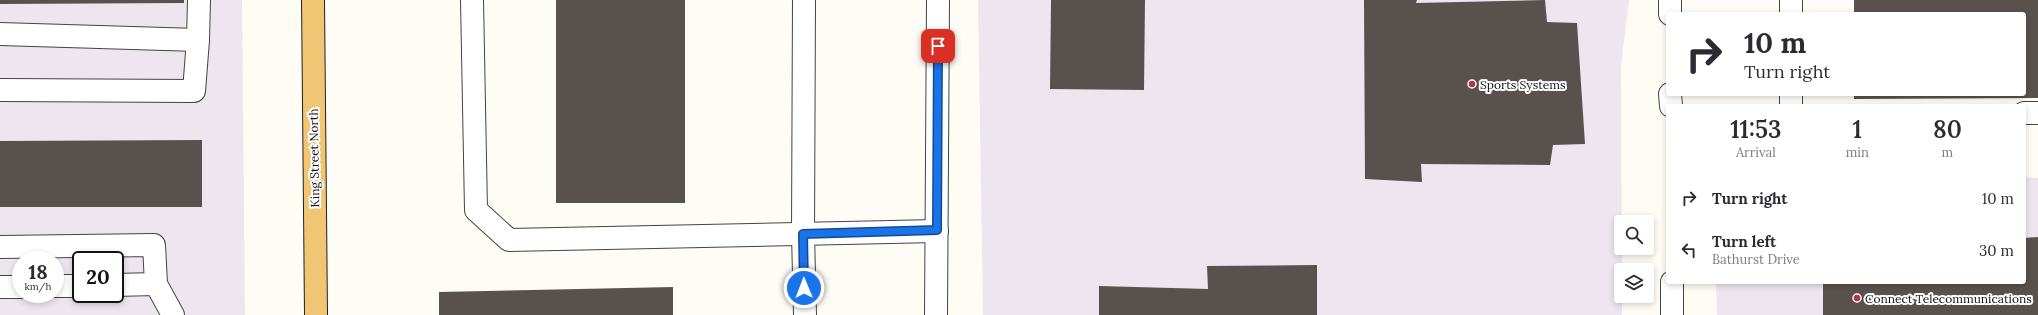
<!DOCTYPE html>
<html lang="en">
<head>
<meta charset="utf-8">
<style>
	:root { --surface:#fff; --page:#f2f2f3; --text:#2b2b33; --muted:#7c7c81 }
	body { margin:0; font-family:Lora,serif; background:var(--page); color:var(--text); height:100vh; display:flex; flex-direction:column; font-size:15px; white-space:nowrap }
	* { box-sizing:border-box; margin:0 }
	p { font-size:13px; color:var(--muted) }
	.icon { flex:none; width:22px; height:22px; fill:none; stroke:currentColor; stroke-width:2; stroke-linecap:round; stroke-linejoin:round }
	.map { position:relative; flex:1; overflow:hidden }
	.drawer { position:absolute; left:1666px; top:104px; width:360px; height:180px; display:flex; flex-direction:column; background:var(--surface); border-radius:4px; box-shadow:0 2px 6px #0003 }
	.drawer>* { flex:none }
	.guide { position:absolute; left:1666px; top:12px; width:360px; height:84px; border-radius:4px; box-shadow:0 2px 6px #0003; background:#fff; color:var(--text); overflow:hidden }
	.tools { position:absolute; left:1614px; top:215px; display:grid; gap:8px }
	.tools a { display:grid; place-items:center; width:40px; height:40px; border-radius:4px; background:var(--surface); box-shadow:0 2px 6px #0003; font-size:20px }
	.speed { position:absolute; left:12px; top:251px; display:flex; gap:8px; font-size:20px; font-weight:700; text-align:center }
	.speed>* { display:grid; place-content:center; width:52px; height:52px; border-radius:50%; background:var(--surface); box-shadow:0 2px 6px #0003; line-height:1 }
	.speed small { font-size:10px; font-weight:400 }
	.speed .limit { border:2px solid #111; border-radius:6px; background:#fff; color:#111 }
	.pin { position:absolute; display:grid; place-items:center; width:34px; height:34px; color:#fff; margin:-17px; border-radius:8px; box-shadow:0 2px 6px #0006 }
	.me { position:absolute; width:44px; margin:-22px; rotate:359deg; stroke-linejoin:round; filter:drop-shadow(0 0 3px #0008) }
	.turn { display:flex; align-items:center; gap:14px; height:84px; padding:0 12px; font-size:18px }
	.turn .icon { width:52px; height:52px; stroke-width:2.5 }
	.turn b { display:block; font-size:28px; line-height:34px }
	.eta { display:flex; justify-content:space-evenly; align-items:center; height:68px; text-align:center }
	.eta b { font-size:24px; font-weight:600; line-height:28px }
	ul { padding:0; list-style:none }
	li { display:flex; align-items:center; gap:12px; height:52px; padding:0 12px }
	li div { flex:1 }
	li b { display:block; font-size:15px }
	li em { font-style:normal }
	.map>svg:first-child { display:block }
	.industrial { fill:#ede6ee; fill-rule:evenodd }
	.building { fill:#59514e }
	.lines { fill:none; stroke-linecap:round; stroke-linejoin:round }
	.minor-casing { stroke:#444; stroke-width:24 }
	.major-casing { stroke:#222; stroke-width:24 }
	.minor { stroke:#fff; stroke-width:22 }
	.major { stroke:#f0c574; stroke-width:22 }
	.route-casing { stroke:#114b97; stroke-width:10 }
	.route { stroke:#1a73e8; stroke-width:7 }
	.poi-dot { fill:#ba3044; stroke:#fff; stroke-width:1.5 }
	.labels { text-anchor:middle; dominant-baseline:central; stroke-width:4; stroke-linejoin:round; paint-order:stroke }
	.poi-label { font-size:12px; fill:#111; stroke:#fff; text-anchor:start }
	.street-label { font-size:12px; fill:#111; stroke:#fff }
</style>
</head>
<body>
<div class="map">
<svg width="2038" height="315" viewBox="0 0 2038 315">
	<rect width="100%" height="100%" fill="#fefcf5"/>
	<g class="industrial">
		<path d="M0,0H242L245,315H0ZM21,260H55V294H21ZM81,260H115V294H81Z"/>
		<path d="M978,0H1629L1621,66L1622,315H983Z"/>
		<path d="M2024,177L2038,178V315H1717L1716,282H2024Z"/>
	</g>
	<g class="building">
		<path d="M0,0H184V3L0,4Z"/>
		<rect x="556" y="0" width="129" height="203"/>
		<path d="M1051,0H1145L1144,90L1050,89Z"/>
		<path d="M1364,0H1417L1416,3L1545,0L1547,22L1577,23L1585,144L1553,145L1550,165L1421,164L1422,182L1365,179Z"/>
		<path d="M1854,0H2038V98L1854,99V94H2024V14H1854Z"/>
		<path d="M202,140V207H0V141Z"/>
		<path d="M2038,237V315H1823V282H2024V238Z"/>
		<path d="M1317,265V315H1099V286L1208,289L1207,266Z"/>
		<path d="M673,287V315H439V292Z"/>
	</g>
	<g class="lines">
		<g class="minor-casing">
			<g id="minor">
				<path d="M472,0L476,210L509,240L937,231"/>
				<path d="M804,0L803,234L805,315"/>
				<path d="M1670,0V14"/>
				<path d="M1791,14V0"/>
				<path d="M0,34L198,40"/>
				<path d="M0,90L194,91L198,40L199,0"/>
				<path d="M1670,94L1671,106"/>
				<path d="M1791,106V94"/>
				<path d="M2024,113H2038"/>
				<path d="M0,247L154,245L156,284L173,315"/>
				<path d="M1672,282V315"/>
				<path d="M115,285L156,284"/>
				<path d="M55,286H81"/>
				<path d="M0,287H21"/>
				<path d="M936,315L938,0"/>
			</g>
		</g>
		<g class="major-casing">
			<path id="major" d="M313,0L316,315"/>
		</g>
		<use href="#minor" class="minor"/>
		<use href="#major" class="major"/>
	</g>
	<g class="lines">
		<g class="route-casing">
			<path id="route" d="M804,288L803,234L937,230L938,46"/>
		</g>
		<use href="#route" class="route"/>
	</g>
	<g class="poi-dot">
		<circle cx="1472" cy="84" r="4"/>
		<circle cx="1857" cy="298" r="4"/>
	</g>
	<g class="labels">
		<g class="poi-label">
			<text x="1480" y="84">Sports Systems</text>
			<text x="1865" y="298">Connect Telecommunications</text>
		</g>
		<g class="street-label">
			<text transform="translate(314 158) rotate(-91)">King Street North</text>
		</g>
	</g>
</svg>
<div class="tools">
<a><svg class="icon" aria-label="search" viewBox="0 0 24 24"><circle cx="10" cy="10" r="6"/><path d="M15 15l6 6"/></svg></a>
<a><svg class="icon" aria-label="layers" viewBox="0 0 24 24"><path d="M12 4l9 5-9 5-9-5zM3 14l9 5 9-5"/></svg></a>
</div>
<div class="speed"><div>18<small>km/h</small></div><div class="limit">20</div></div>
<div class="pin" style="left:938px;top:46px;background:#d93025"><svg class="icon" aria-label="arrive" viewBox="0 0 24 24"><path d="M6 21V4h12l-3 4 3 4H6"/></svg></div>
<svg class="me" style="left:804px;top:288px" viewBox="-20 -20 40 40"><circle r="17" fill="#1a73e8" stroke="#fff" stroke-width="3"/><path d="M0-11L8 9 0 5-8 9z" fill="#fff"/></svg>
<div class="guide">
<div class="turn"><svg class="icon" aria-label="right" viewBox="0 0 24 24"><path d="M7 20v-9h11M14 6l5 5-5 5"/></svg><div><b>10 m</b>Turn right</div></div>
</div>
<section class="drawer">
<div class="eta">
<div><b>11:53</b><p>Arrival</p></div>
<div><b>1</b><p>min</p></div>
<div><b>80</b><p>m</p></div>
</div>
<ul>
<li><svg class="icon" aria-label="right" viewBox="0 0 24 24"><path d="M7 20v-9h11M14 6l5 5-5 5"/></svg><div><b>Turn right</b></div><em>10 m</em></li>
<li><svg class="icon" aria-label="left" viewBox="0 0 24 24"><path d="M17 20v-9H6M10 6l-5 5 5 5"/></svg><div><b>Turn left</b><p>Bathurst Drive</p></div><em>30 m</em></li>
</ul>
</section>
</div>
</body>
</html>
